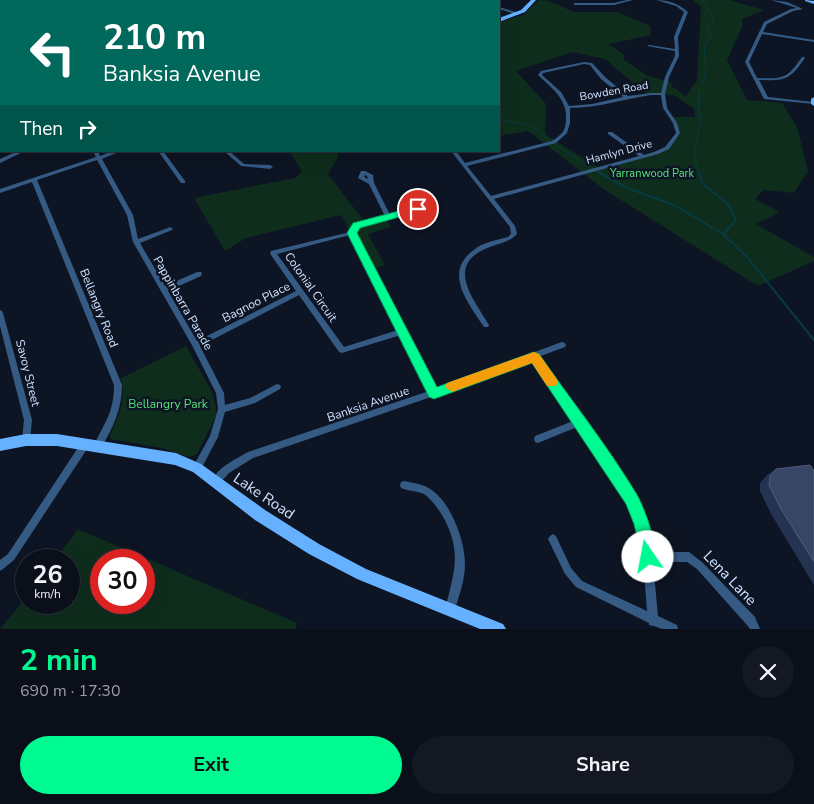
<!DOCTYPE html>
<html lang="en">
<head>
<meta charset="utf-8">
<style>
	:root { --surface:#0a0f1a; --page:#131823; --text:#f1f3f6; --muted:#999ca2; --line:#2a2f39; --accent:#00fa92 }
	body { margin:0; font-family:"Nunito Sans",sans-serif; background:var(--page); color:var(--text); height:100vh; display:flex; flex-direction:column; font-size:19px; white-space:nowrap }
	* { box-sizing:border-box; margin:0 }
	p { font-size:16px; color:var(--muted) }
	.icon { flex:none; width:28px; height:28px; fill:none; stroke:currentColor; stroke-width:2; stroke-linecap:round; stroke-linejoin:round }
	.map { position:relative; height:629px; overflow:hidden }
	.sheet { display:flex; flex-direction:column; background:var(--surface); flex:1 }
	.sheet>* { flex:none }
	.top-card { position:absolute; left:0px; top:0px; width:500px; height:152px; box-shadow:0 5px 20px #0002,0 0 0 1px var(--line); background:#00695c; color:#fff; overflow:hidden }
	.speed { position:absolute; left:15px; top:549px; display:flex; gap:10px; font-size:25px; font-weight:700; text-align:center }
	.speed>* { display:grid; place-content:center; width:65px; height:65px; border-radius:50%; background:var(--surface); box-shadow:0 5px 20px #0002,0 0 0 1px var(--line); line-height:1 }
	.speed small { font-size:12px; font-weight:400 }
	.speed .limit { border:8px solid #d22; background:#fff; color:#111 }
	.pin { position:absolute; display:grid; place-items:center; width:42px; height:42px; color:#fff; margin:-21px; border:2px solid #fff; border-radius:50%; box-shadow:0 1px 5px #0007 }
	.me { position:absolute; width:55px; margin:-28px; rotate:348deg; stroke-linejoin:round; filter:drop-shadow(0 0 4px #0008) }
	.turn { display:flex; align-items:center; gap:18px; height:105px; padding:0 20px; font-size:22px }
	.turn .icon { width:65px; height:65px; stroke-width:2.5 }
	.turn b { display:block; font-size:35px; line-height:42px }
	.then { display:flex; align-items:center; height:48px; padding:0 20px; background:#0003; gap:10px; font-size:19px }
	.round { display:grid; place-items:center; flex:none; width:52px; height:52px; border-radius:26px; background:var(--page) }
	.head { display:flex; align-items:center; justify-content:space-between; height:85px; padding:0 20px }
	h1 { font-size:30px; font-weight:700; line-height:38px; color:var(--accent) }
	.cta { display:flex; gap:10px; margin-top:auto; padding:10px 20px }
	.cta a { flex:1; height:58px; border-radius:30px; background:var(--accent); color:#111; font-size:20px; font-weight:700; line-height:58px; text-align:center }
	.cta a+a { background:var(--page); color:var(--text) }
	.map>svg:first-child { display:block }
	.green { fill:#0f2d1d; fill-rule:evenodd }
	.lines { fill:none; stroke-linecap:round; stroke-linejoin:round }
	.stream-far1 { stroke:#073b42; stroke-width:1 }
	.stream { stroke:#073b42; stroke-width:2 }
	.street { fill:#355b85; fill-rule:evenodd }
	.secondary { fill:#66b1ff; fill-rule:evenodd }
	.wall { fill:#253352 }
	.building { fill:#374665; stroke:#4f5e7d }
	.route { fill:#00fa92; stroke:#00a25f }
	.slow { fill:#f59e0b }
	.labels { text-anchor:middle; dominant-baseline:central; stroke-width:5; stroke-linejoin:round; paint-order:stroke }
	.far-street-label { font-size:11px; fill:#cfe2ff; stroke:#0d1423 }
	.far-park-label { font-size:11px; fill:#55e577; stroke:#0d1423 }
	.street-label { font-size:12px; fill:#cfe2ff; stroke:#0d1423 }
	.park-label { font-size:12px; fill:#55e577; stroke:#0d1423 }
	.near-street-label { font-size:15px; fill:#cfe2ff; stroke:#0d1423 }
</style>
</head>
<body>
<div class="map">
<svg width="814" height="629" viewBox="0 0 814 629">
	<rect width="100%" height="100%" fill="#0d1423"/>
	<g class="green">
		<path d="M539,0L549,1L574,12H617L650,26L651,35L609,44L624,55V60L648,76L671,82V86L686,96L697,80L701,7L693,0H729L764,10L742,19L743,25L727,60L747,100L782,103L797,127L808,171L794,193L763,190L755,199L780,212L756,224L814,257V261L758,286L605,190L528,131L499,136V22L523,15ZM572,52L605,59L646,94L674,95L694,109L695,117H671L678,133L667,148L599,168L545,134L546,104L516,71Z"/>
		<path d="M281,151H336L339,156L328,174L363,220L383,214L391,227L368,234L385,265L370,269L341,215L246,238L225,251L194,198L295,178L302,171L291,154Z"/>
		<path d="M186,346L212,392L216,407V416L197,454L190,457L162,448L111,439L110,435C119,415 126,400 121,378Z"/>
		<path d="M78,529L297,623L295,629H0L26,598V602H69V560H55ZM101,560H144V602H101Z"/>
	</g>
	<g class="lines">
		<g class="stream-far1">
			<path d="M192,1L194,0"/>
			<path d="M499,119L533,126L548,140"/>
			<path d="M556,145L590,167"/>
			<path d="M699,173L695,160V144L702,120L698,107L700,86L704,80L706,68L704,47L711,36L707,26L714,20L702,0"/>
		</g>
		<g class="stream">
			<path d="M598,172L627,188L674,205L723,234L748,258L814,340"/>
			<path d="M699,172L702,183L729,205L736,220L724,234"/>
		</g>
		<g class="street">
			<path d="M3,0H7L8,1H4Z"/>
			<path d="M63,0H67L68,1H64Z"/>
			<path d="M136,0H141L142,1H138Z"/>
			<path d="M360,0H364L363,1H359Z"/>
			<path d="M386,0H390L391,1H387Z"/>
			<path d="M627,0H633L614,5H575L573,4L575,3H614Z"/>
			<path d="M656,0C669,0 679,4 688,12L678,37L679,56L669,77L665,94L667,108L677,123L680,133L669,149L658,154L494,199L515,226L517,234C510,242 500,243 490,247C443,264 474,299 489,325L488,327H484C468,303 442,272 475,249C484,242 497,240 508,237L511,234L510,227L451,151H456L465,163L552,141C555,139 559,136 562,133C565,130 566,123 566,118C567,99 551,87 539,76L538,75L541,71L584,62L592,63L605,77L628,96L651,93H661L665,77L675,56V51L647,46L649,45L675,49L674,37L684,12L676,6ZM584,64L590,65L601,79L623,97L592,104L569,106L561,92L542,75L543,73ZM651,95H661L663,108L673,123L676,133L665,147L654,152L644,155L612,132H608V134L639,156L491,196L467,166L556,143L567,133L570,123V108C598,108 624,99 651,95Z"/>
			<path d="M771,0L787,2L803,9L793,11L767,24L763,32L814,40V42L762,34L749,62L757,78C783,79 787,79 802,57H804L805,58C790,80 785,81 759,80L768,97L813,102L814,104L764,99L745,62L764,22L791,9L797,8Z"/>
			<path d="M499,7L519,13L520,14L518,15L499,9Z"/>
			<rect x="0" y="78" width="1" height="9"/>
			<path d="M18,151H25L0,163V159Z"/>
			<path d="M93,151H98L100,156L113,151H121L102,159L133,215L138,239L168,228L170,227L173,229L172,230L140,243L165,286L197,272H201L202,274L201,276L168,291L197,341L296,291L271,255L270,253L271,251L350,232L354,225L385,216L369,184L358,178L361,171H365L373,175L374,183L390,215L433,203L435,204V206L358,227L355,233L436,389L559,343L562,342L565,343L566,345L565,347L538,357L635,496L647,529L652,552H689L703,563L755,617L760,629H750L747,625L697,569L687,562H653L658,616L677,625L678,629H662L654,626H653L649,625V623L576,587L565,574L548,539L550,536L553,534L556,536L571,568L582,581L647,611L643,559L638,529L629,502L577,427L538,443L535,442L534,439L535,436L573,421L532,360L434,396L253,458L229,473L218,485L215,486L212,485L211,482C218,467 234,460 248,452L429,391L401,335L342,353L339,352L299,295L200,346L224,393L225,405L250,398L277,384L280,385L281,387L280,389L255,403L225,412L218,437L200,471L197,472L194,471L193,468L194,465L210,436L218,409L216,393L193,347L133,242L127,215L97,160L37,180L122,385C122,409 113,428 101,448L98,449L95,448L94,445C105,422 114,412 114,385L32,182L0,193V189L96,157ZM365,175L367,176L368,179L364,177ZM350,235L398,330L344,347L277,254Z"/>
			<path d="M158,151H163L185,181V183H181Z"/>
			<path d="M224,151H229L244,164L270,165L273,167L270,169L241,166Z"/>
			<path d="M0,310L2,311L3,313L32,420L30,440L29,443L26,444L23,443L22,440L24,420L0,326Z"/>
			<path d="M86,439L89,440L90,443L89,446L14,560L3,569L0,571V560L8,554L83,440Z"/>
			<path d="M404,481C414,483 425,484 433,491C452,505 465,542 465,564C465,580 459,595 455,610L454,614L450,615L446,614L445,610C454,572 463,552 442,515C437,507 431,499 424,494C417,491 408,491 401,488L400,485L401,482Z"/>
		</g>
		<g class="secondary">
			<path d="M531,0H536L525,12L499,22V18L521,10Z"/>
			<path d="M805,0L814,1V4L805,1Z"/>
			<path d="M1,6V10L0,11V7Z"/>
			<path d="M814,97V106L811,104V99Z"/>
			<rect x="0" y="109" width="1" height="4"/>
			<path d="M26,434H57L176,453L201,464L265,510L319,544L366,569L503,624L506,629H480L357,579L309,554L255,520L193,472L175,465L57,446H26L0,451V439Z"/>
		</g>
	</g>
	<path class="wall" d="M776,469L814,471V585L771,514L760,491V483L767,475Z"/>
	<path class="building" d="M810,465L814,471V562L781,509L769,485L770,477L776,469Z"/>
	<path class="route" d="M418,206L422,209L421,211L360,228L357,233L437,387L534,352L539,354C571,400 607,445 636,493C644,506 660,549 654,562L648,565L643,562L634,524L626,504L532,363L434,399L429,397L347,233L353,223Z"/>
	<path class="slow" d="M534,352L539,354L556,378L558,382L556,386H547L532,363L452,392L445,387L447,383Z"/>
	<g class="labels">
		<g class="far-street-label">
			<text transform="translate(614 91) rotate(-10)">Bowden Road</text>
			<text transform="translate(619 152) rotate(-15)">Hamlyn Drive</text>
		</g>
		<g class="far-park-label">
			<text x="652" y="173">Yarranwood Park</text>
		</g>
		<g class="street-label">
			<text transform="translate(311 287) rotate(55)">Colonial Circuit</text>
			<text transform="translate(256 302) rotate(-27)">Bagnoo Place</text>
			<text transform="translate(183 303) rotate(60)">Pappinbarra Parade</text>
			<text transform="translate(99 308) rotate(68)">Bellangry Road</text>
			<text transform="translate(28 373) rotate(76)">Savoy Street</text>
			<text transform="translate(368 404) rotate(-19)">Banksia Avenue</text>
		</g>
		<g class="park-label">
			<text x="168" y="404">Bellangry Park</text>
		</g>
		<g class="near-street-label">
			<text transform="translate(264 496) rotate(34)">Lake Road</text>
			<text transform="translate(730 578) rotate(46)">Lena Lane</text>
		</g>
	</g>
</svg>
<div class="speed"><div>26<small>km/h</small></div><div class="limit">30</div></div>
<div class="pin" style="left:418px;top:209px;background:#d93025"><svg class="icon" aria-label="arrive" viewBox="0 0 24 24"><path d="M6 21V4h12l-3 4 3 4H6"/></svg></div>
<svg class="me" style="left:648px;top:557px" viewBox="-20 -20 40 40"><circle r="19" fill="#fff"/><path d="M0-13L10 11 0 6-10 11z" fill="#00fa92"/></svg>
<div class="top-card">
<div class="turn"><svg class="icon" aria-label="left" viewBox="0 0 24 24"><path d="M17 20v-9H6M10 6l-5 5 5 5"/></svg><div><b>210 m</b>Banksia Avenue</div></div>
<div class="then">Then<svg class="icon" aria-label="right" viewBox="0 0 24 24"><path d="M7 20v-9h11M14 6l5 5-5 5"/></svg></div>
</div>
</div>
<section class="sheet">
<div class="head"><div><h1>2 min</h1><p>690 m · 17:30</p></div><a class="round"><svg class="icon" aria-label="close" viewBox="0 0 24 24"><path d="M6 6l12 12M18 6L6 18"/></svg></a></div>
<div class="cta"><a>Exit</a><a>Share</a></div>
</section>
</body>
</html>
